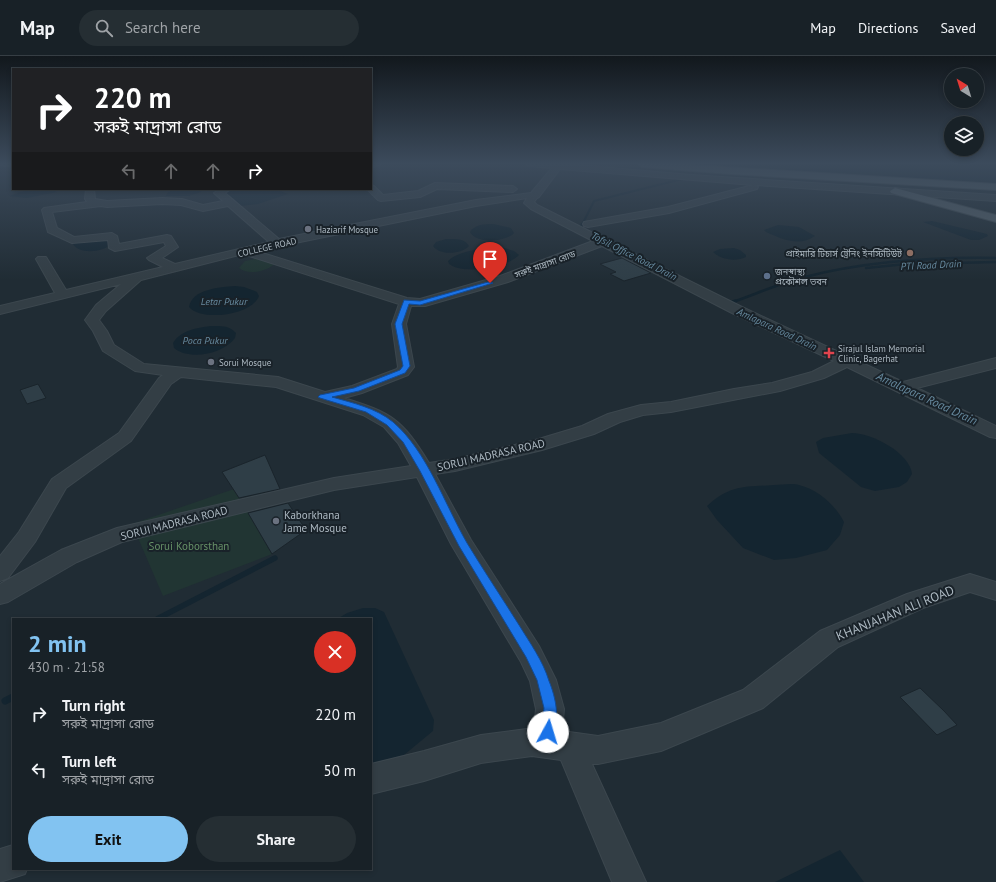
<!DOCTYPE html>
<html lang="en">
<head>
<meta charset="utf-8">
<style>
	:root { --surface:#182127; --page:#252e33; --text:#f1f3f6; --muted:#9fa3a7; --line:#363e44; --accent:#82c3f1 }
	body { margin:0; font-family:"PT Sans","Noto Sans Bengali",sans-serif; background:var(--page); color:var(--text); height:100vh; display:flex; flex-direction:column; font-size:15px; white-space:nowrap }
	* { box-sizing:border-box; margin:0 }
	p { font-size:13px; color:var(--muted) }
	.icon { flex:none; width:22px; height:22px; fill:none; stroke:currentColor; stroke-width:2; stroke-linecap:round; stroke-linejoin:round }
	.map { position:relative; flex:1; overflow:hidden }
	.sheet { position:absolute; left:12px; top:562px; width:360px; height:252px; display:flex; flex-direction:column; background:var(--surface); border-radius:0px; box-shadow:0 2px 6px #0003,0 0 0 1px var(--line) }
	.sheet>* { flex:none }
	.hud { position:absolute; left:12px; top:12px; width:360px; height:122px; border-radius:0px; box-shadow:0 2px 6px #0003,0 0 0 1px var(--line); background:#202124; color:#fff; overflow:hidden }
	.needle { width:26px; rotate:322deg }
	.tools { position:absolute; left:944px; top:12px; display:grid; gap:8px }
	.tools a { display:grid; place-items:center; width:40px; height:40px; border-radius:50%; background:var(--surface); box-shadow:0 2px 6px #0003,0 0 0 1px var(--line); font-size:20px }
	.pin { position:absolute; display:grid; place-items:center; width:34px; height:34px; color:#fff; margin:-41px -17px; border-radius:50% 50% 50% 0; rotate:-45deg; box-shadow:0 0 4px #0007 }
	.pin .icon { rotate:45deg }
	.me { position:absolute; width:44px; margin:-22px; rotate:6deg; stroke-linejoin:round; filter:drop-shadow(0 0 3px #0008) }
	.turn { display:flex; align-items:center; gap:14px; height:84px; padding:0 16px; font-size:18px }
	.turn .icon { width:52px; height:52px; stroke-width:2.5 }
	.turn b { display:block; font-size:28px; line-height:34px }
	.lanes { display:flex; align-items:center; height:38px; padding:0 16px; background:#0003; justify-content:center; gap:20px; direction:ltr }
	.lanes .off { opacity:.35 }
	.round { display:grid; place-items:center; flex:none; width:42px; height:42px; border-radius:21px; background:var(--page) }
	.summary { display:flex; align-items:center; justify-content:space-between; height:68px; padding:0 16px }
	h1 { font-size:24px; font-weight:800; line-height:30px; color:var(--accent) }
	.primary-button { display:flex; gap:8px; margin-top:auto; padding:8px 16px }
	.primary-button a { flex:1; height:46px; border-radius:24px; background:var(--accent); color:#111; font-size:16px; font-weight:800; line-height:46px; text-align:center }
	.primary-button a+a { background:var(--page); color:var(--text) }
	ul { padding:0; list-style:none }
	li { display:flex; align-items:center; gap:12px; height:56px; padding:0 16px }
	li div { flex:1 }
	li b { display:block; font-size:15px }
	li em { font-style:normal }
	header { display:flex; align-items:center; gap:24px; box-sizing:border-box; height:56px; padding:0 20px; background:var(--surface); border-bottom:1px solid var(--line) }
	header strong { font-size:19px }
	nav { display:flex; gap:22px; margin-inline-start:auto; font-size:14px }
	.search { width:280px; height:36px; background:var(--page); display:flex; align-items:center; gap:10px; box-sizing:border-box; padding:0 14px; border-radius:22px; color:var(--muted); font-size:15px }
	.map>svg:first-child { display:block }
	.green { fill:#213533 }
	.water { fill:#142530 }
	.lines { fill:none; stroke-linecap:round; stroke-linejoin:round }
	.stream-far4 { stroke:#142530; stroke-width:2 }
	.stream-far3 { stroke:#142530; stroke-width:2.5 }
	.stream-far2 { stroke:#142530; stroke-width:3.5 }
	.stream-far1 { stroke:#142530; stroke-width:5.5 }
	.stream { stroke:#142530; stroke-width:7 }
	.building { fill:#2f3e47; stroke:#1a242b }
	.minor-casing { stroke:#3c474e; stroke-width:2 }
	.major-casing { stroke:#3c474e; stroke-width:2 }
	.minor { fill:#333e45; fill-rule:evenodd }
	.major { fill:#515d65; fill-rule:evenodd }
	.route { fill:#1a73e8; stroke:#114b97 }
	.worship-dot { fill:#6b7280; stroke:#192229; stroke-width:1.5 }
	.education-dot { fill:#8d6e63; stroke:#192229; stroke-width:1.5 }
	.service-dot { fill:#5c6f8a; stroke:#192229; stroke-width:1.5 }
	.health-dot { fill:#e0444e; stroke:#192229; stroke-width:1.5 }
	.labels { text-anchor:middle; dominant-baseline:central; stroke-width:4; stroke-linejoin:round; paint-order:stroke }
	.far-poi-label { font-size:9px; fill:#adb9c2; stroke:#192229; text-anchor:start }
	.far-street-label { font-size:9px; fill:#adb9c2; stroke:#192229 }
	.far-water-label { font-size:10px; font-style:italic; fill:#678a9f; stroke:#192229 }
	.street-label { font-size:11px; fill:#adb9c2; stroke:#192229 }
	.poi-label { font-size:11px; fill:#adb9c2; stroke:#192229; text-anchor:start }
	.park-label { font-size:11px; fill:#669067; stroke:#192229 }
	.water-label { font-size:12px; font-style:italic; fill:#678a9f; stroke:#192229 }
	.near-street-label { font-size:13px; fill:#adb9c2; stroke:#192229 }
</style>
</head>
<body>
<header>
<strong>Map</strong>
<div class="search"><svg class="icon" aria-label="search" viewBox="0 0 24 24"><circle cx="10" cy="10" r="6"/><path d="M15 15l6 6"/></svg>Search here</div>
<nav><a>Map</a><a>Directions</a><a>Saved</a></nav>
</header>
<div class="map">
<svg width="996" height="826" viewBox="0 0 996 826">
	<rect width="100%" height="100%" fill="#202c34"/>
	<g class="green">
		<path d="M260,202L273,207V209C265,216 247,219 239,212L245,205Z"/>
		<path d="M234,433L272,498L163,540L132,468Z"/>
	</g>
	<g class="water">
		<path d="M684,108H996V128Z"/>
		<path d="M35,133H49L57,136L27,142L10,140L20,136Z"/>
		<path d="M174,133H203L201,136L189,140H166L167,137Z"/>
		<path d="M236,133H275L288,138L258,148L240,150L224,136Z"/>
		<path d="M932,165L987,178L988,180L979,184H971L923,166Z"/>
		<path d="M493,168L511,172L514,177C506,186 476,188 470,176C475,168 485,168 493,168Z"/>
		<path d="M778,169L799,171L815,180C799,191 782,183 766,176L764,174Z"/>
		<path d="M105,183L111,188C104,196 79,199 73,188L78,186Z"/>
		<path d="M446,183C454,183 465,182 469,190C462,198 440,200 433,190L436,186Z"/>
		<path d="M501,191L514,195L519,199C507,212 464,219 449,208L448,205C459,194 485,192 501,191Z"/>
		<path d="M734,192L740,194L746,199V201C736,206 721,204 713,196L720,193Z"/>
		<path d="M235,230L244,231L257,236L259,240C252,259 202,266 189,251C192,233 220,231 235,230Z"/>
		<path d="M210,270C220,270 229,269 236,277L235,282C223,298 190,305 174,292L173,287C181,274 197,272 210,270Z"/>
		<path d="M852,377C872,377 910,397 912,418L907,426L899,431L875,435L861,431L819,397L816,386L823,382Z"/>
		<path d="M774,429C782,429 792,427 799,429C819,434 835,449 844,466L840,479L827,494L796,502L774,504L743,492L717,464L707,450C730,429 744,431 774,429Z"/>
		<path d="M363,552H375L384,556L434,664L433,675L398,704L371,711V563H337L347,557Z"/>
		<path d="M840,794L864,826H775Z"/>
	</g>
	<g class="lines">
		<path class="stream-far4" d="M582,169L594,145L686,122"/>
		<g class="stream-far3">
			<path d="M582,174L580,173L582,168"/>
			<path d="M866,212L906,208L996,206"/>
			<path d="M733,246C756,238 780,227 805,221C867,205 932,201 996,202"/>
		</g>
		<path class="stream-far2" d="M728,248L735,245"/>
		<path class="stream-far1" d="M157,563L275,502"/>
		<path class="stream" d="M5,645L13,641"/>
	</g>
	<g class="building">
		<path d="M622,202L651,217L624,225L610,218L616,216L600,208Z"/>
		<path d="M38,328L46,342L27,348L20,334Z"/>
		<path d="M265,399L280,433L239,442L222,416Z"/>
		<path d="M288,447L306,474L272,498L248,457Z"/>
		<path d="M920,632L944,655L957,669L937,679L900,641Z"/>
	</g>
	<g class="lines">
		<g class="minor-casing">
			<g id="minor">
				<path d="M0,108H13V110H3Z"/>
				<path d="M371,108H381L371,112Z"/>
				<path d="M525,108H565L691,119L996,139V145L756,129L758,131L757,133L669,157L588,171L584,170L583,168L584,166L668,151L753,129L560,113L539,141L537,142L534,146L537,149L603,182L608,183L609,185L742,251L903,326L996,302V312L917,332L996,370V382L990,381L847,311L824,322L780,335L671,356L643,359L620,366L594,378L542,394L455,415L435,418L471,484L539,590L556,624L564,653L562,675L598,680L661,667L743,634L820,575L907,538L970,518L996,526V544L970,536L923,552L838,591L763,652L661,695L598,708H592L646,826H612L561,704L532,700L481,707L424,725L371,738V708L424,695L481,679L534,672L536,653L530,625L521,606L451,488L417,421L334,434L122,486L77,506L8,546L0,548V528L61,494L117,472L334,422L411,410L398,387L384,371L363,359L276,331L181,321L171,328L131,385L66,432L35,486L8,522L0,525V500L19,476L52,423L119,377L159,322L163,319L135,315L103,295L93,275L85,264L96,249L121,228L0,258V250L55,237L36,203L38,201H46L66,234L163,211L149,204L147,202L166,190L164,186L115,195L109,192L108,184L72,187L48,176L42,154L44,152L87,146L85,143L86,133H94L95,143L107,145L162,142L182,143L203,149L223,145L214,137L220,133H231L225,137L279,183L476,144L531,137L552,112L529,110ZM527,142L524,147L531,153L593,185L500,220L420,243L407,242L256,195L476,150ZM162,148L181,149L203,155L228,150L269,186L175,208L162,202L178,191L171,180L167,179L119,188L117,180L112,177L74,181L57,172L52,156L101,150L107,151ZM602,190L732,257L834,305L812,316L772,327L734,333L671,346L641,349L608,358L582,370L532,385L455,403L429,407C402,363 392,357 344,342L362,337L408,319L414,311L406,268L411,250H425L508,226ZM243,198L399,248L392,268L398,311L397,313L352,330L325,336L278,321L144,308L114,289L107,275L99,264L106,255L141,224Z"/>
				<path d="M435,127L513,130L517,133L513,136L437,133L420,141L381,145L378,144L367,133H371V129L374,130L383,139L418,135Z"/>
				<path d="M13,789V813H27L25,818L0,826V793Z"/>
			</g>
		</g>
		<g class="major-casing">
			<g id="major">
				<path d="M637,108H678L996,128V134L730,118L642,111Z"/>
				<path d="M895,132L996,159V166L891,137L890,135Z"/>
			</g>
		</g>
		<use href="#minor" class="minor"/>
		<use href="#major" class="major"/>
	</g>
	<linearGradient id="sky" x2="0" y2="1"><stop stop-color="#12181d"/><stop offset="0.48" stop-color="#3c4b5c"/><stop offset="1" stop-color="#3c4b5c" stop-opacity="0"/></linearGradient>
	<rect width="996" height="224" fill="url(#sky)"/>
	<path class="route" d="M488,226L493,227L420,249L409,248L402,268L410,310L405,317L359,335L332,341C353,347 376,352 393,366C427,395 445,449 467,487C484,515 502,542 519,569C530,587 543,605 549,625C556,642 560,663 553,681L548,683L543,681L541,676L544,652L537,624L526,601L459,490L420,415L403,386L387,369L366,356L320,342L318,341L320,339L354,332L400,314L403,310L395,268L404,244L420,245Z"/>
	<g class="worship-dot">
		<circle cx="308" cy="173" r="4"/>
		<circle cx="211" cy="306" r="4"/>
		<circle cx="276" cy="465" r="4"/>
	</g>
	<circle class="education-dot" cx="910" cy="197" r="4"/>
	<circle class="service-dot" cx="767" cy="220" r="4"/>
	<path class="health-dot" d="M827 291h4v4h4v4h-4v4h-4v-4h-4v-4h4z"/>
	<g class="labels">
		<g class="far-poi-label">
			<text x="316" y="173">Haziarif Mosque</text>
			<text x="902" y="197" text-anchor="end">প্রাইমারি টিচার্স ট্রেনিং ইনস্টিটিউট</text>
			<text x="775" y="215">জনস্বাস্থ্য<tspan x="775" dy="10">প্রকৌশল ভবন</tspan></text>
			<text x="838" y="292">Sirajul Islam Memorial<tspan x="838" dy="10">Clinic, Bagerhat</tspan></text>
			<text x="219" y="306">Sorui Mosque</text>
		</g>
		<g class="far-street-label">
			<text transform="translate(267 191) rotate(-13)">COLLEGE ROAD</text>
			<text transform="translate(545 208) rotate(-20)">সরুই মাদ্রাসা রোড</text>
		</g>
		<g class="far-water-label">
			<text transform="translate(634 200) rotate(27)">Tofsil Office Road Drain</text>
			<text transform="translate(931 209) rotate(-3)">PTI Road Drain</text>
			<text x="224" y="245">Letar Pukur</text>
			<text transform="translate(777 273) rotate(25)">Amlapara Road Drain</text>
			<text x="205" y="284">Poca Pukur</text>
		</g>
		<g class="street-label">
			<text transform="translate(491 399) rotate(-13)">SORUI MADRASA ROAD</text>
			<text transform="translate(174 467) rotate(-14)">SORUI MADRASA ROAD</text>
		</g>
		<g class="poi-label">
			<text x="284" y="459">Kaborkhana<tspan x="284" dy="13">Jame Mosque</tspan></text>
		</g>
		<g class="park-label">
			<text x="189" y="490">Sorui Koborsthan</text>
		</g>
		<g class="water-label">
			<text transform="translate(927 342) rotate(25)">Amalapara Road Drain</text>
		</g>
		<g class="near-street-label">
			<text transform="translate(895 557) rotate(-22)">KHANJAHAN ALI ROAD</text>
		</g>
	</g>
</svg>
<div class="tools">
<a><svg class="needle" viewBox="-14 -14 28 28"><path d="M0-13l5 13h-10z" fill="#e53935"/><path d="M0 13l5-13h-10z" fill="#9fa3a7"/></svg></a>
<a><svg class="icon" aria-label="layers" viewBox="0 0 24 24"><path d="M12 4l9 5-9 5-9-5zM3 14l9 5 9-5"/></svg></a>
</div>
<div class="pin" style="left:490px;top:227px;background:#d93025"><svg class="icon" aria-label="arrive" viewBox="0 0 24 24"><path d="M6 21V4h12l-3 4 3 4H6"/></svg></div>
<svg class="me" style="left:548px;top:676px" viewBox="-20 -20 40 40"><circle r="19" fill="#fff"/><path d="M0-13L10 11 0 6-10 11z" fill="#1a73e8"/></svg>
<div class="hud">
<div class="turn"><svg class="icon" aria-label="right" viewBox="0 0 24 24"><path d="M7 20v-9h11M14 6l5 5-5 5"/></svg><div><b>220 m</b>সরুই মাদ্রাসা রোড</div></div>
<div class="lanes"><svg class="icon off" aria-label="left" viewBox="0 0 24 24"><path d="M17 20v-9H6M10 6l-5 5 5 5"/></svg><svg class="icon off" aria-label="ahead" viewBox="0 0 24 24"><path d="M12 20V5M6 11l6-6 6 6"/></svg><svg class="icon off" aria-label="ahead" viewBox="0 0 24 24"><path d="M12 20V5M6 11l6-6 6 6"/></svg><svg class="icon" aria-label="right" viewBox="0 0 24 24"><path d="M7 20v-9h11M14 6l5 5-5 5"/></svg></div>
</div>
<section class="sheet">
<div class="summary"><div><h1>2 min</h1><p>430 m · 21:58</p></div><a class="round" style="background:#d93025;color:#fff"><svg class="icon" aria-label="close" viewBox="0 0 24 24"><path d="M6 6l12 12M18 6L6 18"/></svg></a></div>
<ul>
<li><svg class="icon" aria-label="right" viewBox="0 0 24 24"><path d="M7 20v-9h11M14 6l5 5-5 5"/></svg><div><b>Turn right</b><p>সরুই মাদ্রাসা রোড</p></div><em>220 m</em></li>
<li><svg class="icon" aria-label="left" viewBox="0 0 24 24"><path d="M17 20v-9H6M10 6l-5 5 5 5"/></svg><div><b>Turn left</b><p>সরুই মাদ্রাসা রোড</p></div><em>50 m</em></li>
</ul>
<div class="primary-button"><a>Exit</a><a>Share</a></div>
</section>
</div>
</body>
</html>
